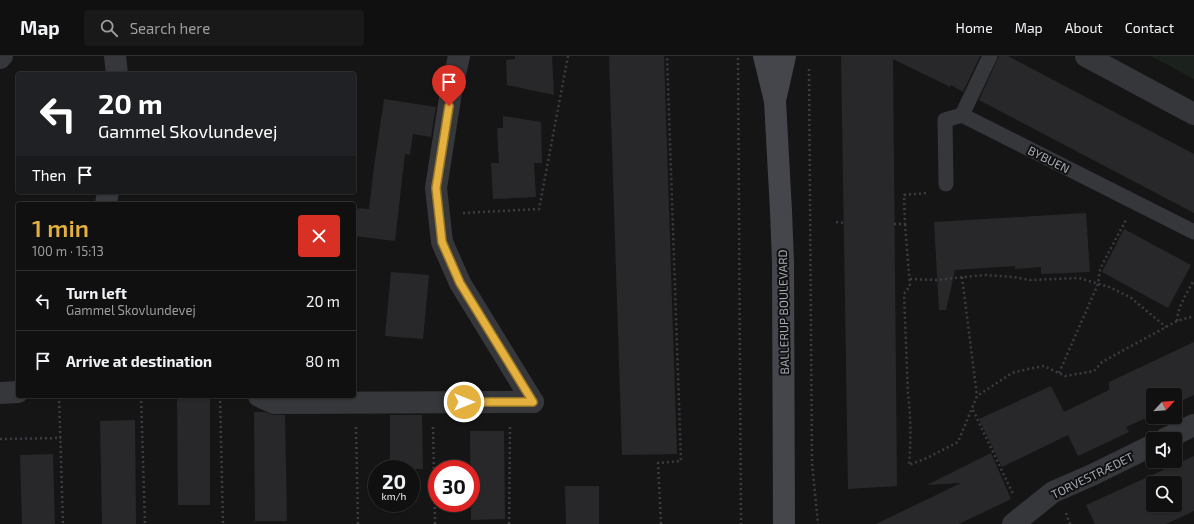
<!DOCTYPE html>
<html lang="en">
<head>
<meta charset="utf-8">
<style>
	:root { --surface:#101010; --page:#191919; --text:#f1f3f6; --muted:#9c9d9f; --line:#303030; --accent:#e4b13f }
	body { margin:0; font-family:"Exo 2",sans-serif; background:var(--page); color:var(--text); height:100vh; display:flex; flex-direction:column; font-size:15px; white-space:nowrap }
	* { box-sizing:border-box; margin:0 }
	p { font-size:13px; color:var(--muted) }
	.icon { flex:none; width:22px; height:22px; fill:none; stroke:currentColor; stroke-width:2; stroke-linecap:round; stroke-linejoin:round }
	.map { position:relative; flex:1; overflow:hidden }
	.panel { position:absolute; left:16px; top:146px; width:340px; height:196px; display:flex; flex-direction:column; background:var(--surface); border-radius:4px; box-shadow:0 1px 3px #0004,0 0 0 1px var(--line) }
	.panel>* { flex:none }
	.guide { position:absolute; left:16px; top:16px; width:340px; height:122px; border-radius:4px; box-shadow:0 1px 3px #0004,0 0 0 1px var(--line); background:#202124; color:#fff; overflow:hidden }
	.needle { width:26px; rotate:64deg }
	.controls { position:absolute; left:1146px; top:332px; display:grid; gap:8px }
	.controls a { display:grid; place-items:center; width:36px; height:36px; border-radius:4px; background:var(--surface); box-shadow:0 1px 3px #0004,0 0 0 1px var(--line); font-size:20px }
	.speed { position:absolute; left:368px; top:404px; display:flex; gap:8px; font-size:20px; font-weight:700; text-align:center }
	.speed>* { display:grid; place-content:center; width:52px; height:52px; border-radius:50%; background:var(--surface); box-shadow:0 1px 3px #0004,0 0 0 1px var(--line); line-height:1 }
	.speed small { font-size:10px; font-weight:400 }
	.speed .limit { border:6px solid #d22; background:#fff; color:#111 }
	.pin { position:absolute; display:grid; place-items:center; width:34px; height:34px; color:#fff; margin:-41px -17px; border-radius:50% 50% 50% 0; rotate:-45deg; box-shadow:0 0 4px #0007 }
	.pin .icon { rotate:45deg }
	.me { position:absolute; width:44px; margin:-22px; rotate:90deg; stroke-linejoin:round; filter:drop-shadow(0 0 3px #0008) }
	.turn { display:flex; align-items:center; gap:14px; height:84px; padding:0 16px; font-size:18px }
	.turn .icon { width:52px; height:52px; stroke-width:2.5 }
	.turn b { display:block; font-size:28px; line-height:34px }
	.then { display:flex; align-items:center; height:38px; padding:0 16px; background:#0003; gap:8px; font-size:15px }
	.round { display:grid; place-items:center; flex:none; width:42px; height:42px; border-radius:4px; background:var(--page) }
	.summary { display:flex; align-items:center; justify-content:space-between; height:68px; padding:0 16px }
	h1 { font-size:24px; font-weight:600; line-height:30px; color:var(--accent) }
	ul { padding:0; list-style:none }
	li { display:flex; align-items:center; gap:12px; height:60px; padding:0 16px; border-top:1px solid var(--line) }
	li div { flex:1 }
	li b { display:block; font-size:15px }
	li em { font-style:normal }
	header { display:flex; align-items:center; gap:24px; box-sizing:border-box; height:56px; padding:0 20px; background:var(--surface); border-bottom:1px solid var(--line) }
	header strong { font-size:19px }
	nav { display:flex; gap:22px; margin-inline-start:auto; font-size:14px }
	.search { width:280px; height:36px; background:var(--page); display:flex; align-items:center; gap:10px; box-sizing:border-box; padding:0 14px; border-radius:4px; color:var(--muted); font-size:15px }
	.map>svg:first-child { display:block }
	.green { fill:#1b211c }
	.building { fill:#28282a; fill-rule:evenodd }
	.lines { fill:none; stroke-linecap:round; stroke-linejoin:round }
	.path { stroke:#3c3d42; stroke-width:2.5; stroke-dasharray:2 3; stroke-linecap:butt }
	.lane { stroke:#36373b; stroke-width:15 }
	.street { stroke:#36373b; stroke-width:22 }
	.secondary { stroke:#44464b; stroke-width:22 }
	.route-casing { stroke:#947329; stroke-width:10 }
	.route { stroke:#e4b13f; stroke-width:7 }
	.labels { text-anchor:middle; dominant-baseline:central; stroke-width:4; stroke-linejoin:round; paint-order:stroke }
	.street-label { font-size:12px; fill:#a7abb5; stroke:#101011 }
</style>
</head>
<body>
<header>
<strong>Map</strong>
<div class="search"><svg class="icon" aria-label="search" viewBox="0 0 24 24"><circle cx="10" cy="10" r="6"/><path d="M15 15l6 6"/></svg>Search here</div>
<nav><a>Home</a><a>Map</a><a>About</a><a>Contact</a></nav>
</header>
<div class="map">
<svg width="1194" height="468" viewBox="0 0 1194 468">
	<rect width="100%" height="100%" fill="#151516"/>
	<path class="green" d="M1151,0H1194V23Z"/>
	<g class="building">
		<path d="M515,0H552L554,39L507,29L506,4L515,3Z"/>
		<path d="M609,0H664L677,398L622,399Z"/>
		<path d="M841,0H980L963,36L951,29L950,31L893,3L897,430L848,433Z"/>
		<path d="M999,0H1008L1194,98V157L979,44Z"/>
		<path d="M384,43L436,51L431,81L413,78L410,99L405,98L395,185L354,180V152L369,153L374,111Z"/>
		<path d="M503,60L541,66L542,107H534L536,141L493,143L491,107H499L497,72H503Z"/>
		<path d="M1086,157L1090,216L1041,218V211L1015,213V210L955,214L946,254H939L934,166Z"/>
		<path d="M1124,173L1191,209L1168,252L1102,216Z"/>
		<path d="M391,216L429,219L423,283L385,280Z"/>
		<path d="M1194,286V339L1175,348V339H1153V359L1126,371L1129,376L1078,400L1068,379L1002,411L979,363L1051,330L1064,356L1109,334V326Z"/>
		<path d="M177,340H210V449H178Z"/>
		<path d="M254,356H264L274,359H285L287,465H255Z"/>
		<path d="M390,359H422L423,413H390Z"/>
		<path d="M135,364L136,468H102L100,365Z"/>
		<path d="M470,375H504L505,463L471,464Z"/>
		<path d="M991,397L1011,443L959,468H876L961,427L927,429Z"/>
		<path d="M53,398L55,468H22L20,399Z"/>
		<path d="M1194,400V455L1166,468H1095L1086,449ZM1153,427H1175V449H1153Z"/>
		<path d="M565,430H599V468H566Z"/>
	</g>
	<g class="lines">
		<g class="path">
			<path d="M738,2L741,468"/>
			<path d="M809,13L812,407L818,468"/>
			<path d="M463,157L539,153L568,0"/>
			<path d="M836,166L844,167"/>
			<path d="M894,168H905L904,139L926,137"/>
			<path d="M905,168L910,230L904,238L908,338C911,362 911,385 909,409L927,402L958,386L977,340L1012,317L1028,313L1044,310L1065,320L1094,315L1102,306L1177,265L1194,260"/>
			<path d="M962,221L977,340"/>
			<path d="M910,223L936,224L984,219L1013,221L1031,224L1079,222L1109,231L1130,241L1166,271"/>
			<path d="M1177,265C1178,250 1187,237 1194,224"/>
			<path d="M1059,317L1098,228L1100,214L1102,209L1126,164"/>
			<path d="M59,340L63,468"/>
			<path d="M141,340L145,468"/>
			<path d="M220,340L223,468"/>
			<path d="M973,354L1013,438"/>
			<path d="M356,371L358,468"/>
			<path d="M433,371L435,468"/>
			<path d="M0,383L61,382"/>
			<path d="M1066,457L1070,468"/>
			<path d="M509,468L510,371"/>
			<path d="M661,468L658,407L681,405L667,0"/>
		</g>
		<g class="lane">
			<path d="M990,0L962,59L1194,176"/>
			<path d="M946,128L945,64L962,59"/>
		</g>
		<g class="street">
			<path d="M115,0L117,18"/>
			<path d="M459,0L451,36L436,132L442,186L460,227L533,346"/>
			<path d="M1086,0L1194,58"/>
			<path d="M0,2L2,0"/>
			<path d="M106,148L108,136"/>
			<path d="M0,337L18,336"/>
			<path d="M259,340L274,347L533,346"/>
			<path d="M1165,383L1194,369"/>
			<path d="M1013,468L1053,436L1092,419L1153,389"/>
		</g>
		<g class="secondary">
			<path d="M764,0L775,45L781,155L783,206L784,468"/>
			<path d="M776,40L785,0"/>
		</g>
	</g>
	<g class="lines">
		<g class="route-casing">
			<path id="route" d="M449,50L436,132L442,186L460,227L533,346H464"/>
		</g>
		<use href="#route" class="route"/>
	</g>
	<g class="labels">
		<g class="street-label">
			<text transform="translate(1049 103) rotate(27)">BYBUEN</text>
			<text transform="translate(783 256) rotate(-91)">BALLERUP BOULEVARD</text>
			<text transform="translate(1092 419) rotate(-26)">TORVESTRÆDET</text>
		</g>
	</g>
</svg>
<div class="controls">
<a><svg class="needle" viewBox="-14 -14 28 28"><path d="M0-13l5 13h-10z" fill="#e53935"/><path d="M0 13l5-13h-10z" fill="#9c9d9f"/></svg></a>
<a><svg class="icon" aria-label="sound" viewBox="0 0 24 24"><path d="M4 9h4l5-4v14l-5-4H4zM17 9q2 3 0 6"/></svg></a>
<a><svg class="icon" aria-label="search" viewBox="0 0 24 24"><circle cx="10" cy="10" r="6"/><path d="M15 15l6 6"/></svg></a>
</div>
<div class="speed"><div>20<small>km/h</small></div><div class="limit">30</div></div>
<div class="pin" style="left:449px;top:50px;background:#d93025"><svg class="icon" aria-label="arrive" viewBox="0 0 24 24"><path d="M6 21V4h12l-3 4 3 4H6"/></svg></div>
<svg class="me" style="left:464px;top:346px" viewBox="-20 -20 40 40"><circle r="17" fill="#e4b13f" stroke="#fff" stroke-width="3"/><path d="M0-11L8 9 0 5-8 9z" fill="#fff"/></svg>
<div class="guide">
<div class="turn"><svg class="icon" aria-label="left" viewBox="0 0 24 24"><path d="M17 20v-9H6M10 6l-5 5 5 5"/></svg><div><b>20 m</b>Gammel Skovlundevej</div></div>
<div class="then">Then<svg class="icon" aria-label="arrive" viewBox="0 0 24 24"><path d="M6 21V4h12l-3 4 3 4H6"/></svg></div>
</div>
<section class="panel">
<div class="summary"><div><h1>1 min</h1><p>100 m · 15:13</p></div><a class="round" style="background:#d93025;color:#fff"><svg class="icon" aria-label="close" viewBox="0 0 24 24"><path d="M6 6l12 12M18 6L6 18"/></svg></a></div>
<ul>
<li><svg class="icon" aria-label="left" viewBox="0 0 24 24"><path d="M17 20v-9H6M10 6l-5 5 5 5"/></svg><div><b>Turn left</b><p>Gammel Skovlundevej</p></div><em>20 m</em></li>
<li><svg class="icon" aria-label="arrive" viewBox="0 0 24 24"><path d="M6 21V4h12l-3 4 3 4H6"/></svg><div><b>Arrive at destination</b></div><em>80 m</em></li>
</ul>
</section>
</div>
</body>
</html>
